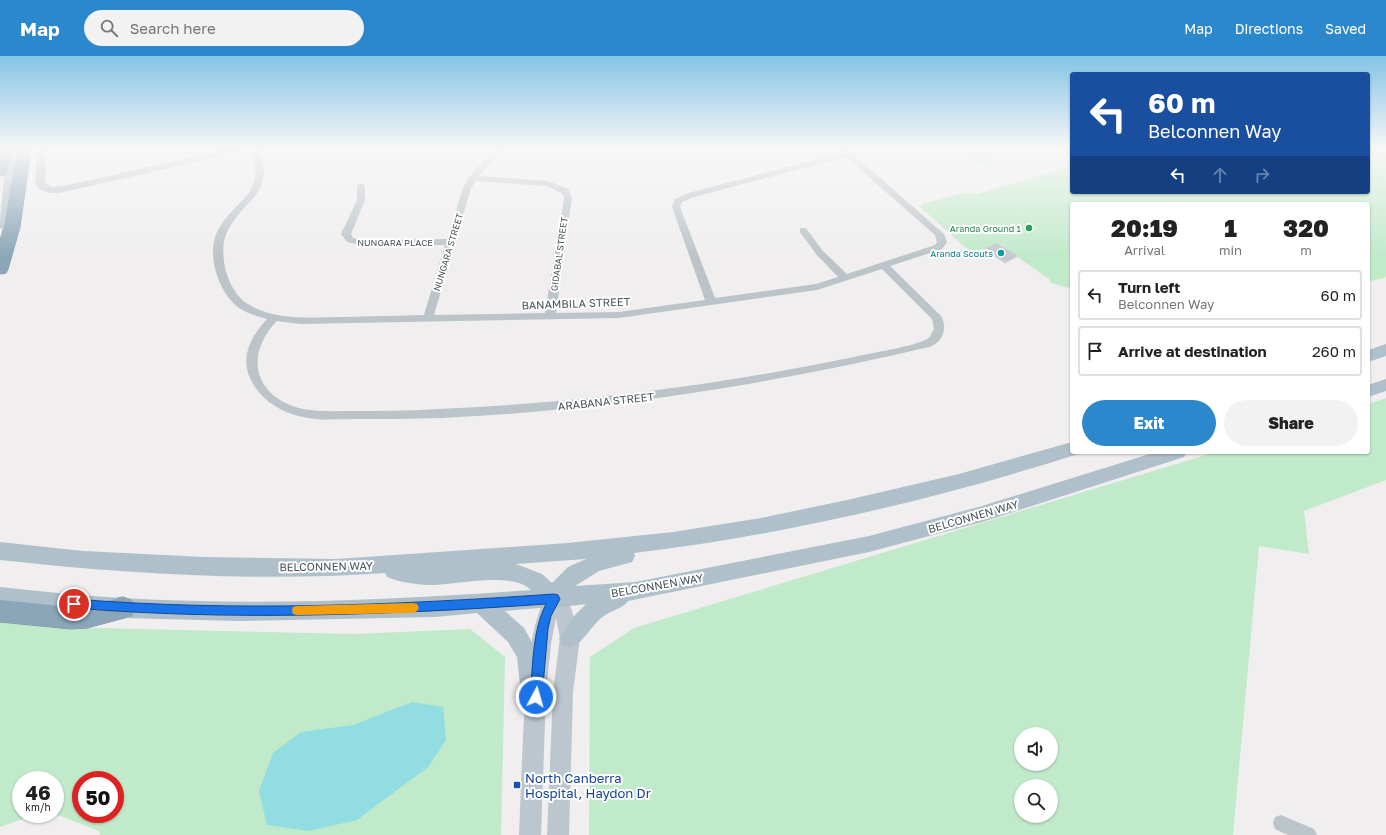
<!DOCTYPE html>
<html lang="en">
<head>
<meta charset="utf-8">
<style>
	:root { --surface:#fff; --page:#f2f2f2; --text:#222; --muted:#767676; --line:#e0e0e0; --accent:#2b88cc }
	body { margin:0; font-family:"Golos Text",sans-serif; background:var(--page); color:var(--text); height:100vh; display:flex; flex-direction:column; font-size:15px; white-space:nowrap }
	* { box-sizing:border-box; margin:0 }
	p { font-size:13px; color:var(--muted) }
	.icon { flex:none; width:22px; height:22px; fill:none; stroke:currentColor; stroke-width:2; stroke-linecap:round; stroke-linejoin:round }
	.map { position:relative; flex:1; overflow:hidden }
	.drawer { position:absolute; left:1070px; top:146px; width:300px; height:252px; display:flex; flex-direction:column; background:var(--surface); border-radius:4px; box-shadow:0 1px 3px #0004 }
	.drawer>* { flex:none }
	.hud { position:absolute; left:1070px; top:16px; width:300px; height:122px; border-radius:4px; box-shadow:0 1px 3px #0004; background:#1a4fa0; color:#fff; overflow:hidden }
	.fabs { position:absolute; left:1014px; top:671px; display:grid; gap:8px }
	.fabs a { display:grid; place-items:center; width:44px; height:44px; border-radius:50%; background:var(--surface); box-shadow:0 1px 3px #0004; font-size:20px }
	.speed { position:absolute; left:12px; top:715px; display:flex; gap:8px; font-size:20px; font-weight:700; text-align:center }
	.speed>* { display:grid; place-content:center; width:52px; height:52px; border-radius:50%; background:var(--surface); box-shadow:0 1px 3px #0004; line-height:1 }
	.speed small { font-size:10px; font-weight:400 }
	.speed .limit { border:6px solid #d22; background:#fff; color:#111 }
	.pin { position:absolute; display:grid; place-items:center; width:34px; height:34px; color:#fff; margin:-17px; border:2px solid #fff; border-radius:50%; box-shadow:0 1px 4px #0007 }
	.me { position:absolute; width:44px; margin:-22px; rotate:6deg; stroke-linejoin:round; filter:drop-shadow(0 0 3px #0008) }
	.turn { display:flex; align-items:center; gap:14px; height:84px; padding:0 12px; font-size:18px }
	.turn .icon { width:52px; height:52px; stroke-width:2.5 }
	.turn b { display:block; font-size:28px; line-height:34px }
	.lanes { display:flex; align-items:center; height:38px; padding:0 12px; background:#0003; justify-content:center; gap:20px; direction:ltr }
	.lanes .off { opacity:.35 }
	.eta { display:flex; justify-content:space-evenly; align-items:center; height:68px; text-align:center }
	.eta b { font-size:24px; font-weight:800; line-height:28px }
	.action { display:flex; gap:8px; margin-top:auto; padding:8px 12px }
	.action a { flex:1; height:46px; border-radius:24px; background:var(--accent); color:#fff; font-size:16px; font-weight:800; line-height:46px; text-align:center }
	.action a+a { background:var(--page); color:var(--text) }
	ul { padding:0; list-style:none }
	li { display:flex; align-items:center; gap:12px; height:50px; margin:0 8px 6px; padding:0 4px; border:2px solid var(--line); border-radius:4px }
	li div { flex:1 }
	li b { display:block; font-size:15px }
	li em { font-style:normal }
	header { display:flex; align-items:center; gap:24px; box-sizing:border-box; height:56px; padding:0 20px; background:var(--accent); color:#fff }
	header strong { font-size:19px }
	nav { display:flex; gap:22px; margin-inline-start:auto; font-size:14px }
	.search { width:280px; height:36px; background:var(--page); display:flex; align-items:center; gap:10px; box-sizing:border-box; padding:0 14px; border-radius:22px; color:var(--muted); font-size:15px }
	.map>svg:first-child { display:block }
	.green { fill:#c0eaca; fill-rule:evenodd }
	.water { fill:#91dde2 }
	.building { fill:#c6c9cd; stroke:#d2d5d8 }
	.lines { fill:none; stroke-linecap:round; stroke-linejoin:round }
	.motorway-casing { stroke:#7592a3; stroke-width:1 }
	.minor { fill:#bac4c9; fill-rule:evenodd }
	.tertiary { fill:#bac4c9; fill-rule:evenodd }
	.secondary { fill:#bbc6ce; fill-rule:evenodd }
	.primary { fill:#b0c0ca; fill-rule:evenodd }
	.motorway { fill:#8aa6b8; fill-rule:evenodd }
	.route { fill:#1a73e8; stroke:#114b97 }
	.slow { fill:#f59e0b }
	.leisure-dot { fill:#2e9e5b; stroke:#fff; stroke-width:1.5 }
	.culture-dot { fill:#0f9aa8; stroke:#fff; stroke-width:1.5 }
	.transit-dot { fill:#1a4fb4; stroke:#fff; stroke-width:1.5 }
	.labels { text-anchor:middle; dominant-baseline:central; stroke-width:4; stroke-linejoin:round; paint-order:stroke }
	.far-leisure-label { font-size:9px; fill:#27864d; stroke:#fff; text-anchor:end }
	.far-street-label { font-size:9px; fill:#485359; stroke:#fff }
	.far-culture-label { font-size:9px; fill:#0d838f; stroke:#fff; text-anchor:end }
	.street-label { font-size:11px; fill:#485359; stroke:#fff }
	.near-transit-label { font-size:13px; fill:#164399; stroke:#fff; text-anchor:start }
</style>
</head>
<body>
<header>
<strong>Map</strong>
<div class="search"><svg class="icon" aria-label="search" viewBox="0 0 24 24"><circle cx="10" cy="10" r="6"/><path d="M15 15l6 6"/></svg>Search here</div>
<nav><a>Map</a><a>Directions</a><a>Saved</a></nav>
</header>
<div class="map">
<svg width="1386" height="779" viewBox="0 0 1386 779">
	<rect width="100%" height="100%" fill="#f0eeee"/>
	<g class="green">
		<path d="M1368,93H1386V221L1368,226V148H1072V233L1051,227L1049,223L1001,189L987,195L984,193L975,197L965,191L920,151L922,148L964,137L977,138L1067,112L1065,110L1072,108V136H1368Z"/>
		<path d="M976,95L991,101L986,105L993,108L988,112L966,101Z"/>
		<path d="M1386,342V424L1304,455L1309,498L1259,490L1233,779H589L590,601L634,572L1216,396H1368V348ZM1021,678H1051V708H1021ZM1021,730H1051V760H1021Z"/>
		<path d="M0,565L57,571L355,578L470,573L505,601L501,779H100L99,775L55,758V724H21V758H36L0,771ZM81,724H115V758H81Z"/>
	</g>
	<path class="water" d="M412,646L443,651L446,684L428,711L357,764L309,775L267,769L259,735L273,697L301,676L353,669Z"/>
	<path class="building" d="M997,187L1018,200L1005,207L984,193Z"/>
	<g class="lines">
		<g class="motorway-casing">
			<g id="motorway">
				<path d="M0,93H13L7,116L5,119L0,120Z"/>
				<path d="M17,93H31L20,171L8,213L6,217L0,218V184L4,171Z"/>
				<path d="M123,541L132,544L135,552L132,560L87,572L71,573L0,566V544L71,551L87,550Z"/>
			</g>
		</g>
		<g class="minor">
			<path d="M252,93H260C274,140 246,140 228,174C221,187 223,203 226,216C231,231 238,244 253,251C281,265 315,261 345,261C371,260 398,260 424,259L445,189L364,190L347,186L341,178L357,144V130L361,127L365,130V144L351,178L353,182L364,184L447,183L463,132L468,122L495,93H503L479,120L548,125L568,133L572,141L556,257L619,256L705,244L672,151L675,143L688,137L842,97L838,93H847L944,178L947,186L942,193L890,210L941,260C948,272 943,287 929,291C768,329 607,354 442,362C412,363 383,363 353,363C337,363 320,365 303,361C280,356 260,344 250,322C240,300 252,279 267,263C255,260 243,256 234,248C217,231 206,196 218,174C237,140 266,140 252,93ZM846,101L935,179L937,186L935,189L847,218L822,194L806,172H800V176L816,198L838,221L816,228L715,242L680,151L682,146L694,141ZM476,125L547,130L561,137L564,141L563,149L545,257L434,259L471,132ZM882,213L932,263L934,273L929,282C918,290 865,298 849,302C713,330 577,347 438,353C409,355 380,355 352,355C335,355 319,356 303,353C255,342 243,300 277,265L300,268L619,262L817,234Z"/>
			<path d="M1281,759L1314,773L1317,779H1288L1275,773L1273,767L1275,761Z"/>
		</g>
		<g class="tertiary">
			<path d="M7,93H17L11,171L5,174L0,172V164Z"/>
			<path d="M37,93H47L45,127L52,131L68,129L227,93H244L239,96L68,135C56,138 43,139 35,128Z"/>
		</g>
		<path class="secondary" d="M554,535L561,537L571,552L580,582L573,636L569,779H547L553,636L560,582L556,562L551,588L546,637L541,779H519C521,735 522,691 525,647C528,609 530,571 547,537Z"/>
		<g class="primary">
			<path d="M1386,288V300L1368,306V294Z"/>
			<path d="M1386,323V335L1368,341V329Z"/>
			<path d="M1072,386V396H1079L1078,398C934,444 784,479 634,497L635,500L632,506L599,515L575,530L635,526L869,480L982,450L1156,396H1187L1184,401L982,466L869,496L628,545C624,552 610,555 604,560C591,569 584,587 570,592L562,589L559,582L573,561L586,548L554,552L551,551L505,555L524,572L539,599L547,655L543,663L535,666L527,663L523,655L517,601L508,586L477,557L435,561L239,565L123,562L0,549V531C41,535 82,540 123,542C258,550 397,544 531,534C511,514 453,530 426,529C413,528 399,526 387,521L385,517C257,526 127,518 0,504V486L83,495L205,501L336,503L568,487L673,476L761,462L847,444L959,418ZM586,503L568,511L552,527L542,518L516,508Z"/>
		</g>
		<use href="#motorway" class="motorway"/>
	</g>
	<linearGradient id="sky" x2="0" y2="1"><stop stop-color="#85c4e6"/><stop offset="0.46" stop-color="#f8f7f7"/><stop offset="1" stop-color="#f8f7f7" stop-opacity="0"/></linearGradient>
	<rect width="1386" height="202" fill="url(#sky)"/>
	<path class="route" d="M554,538L558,539L560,543L551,560L548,573L542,641L540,645L536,647L532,645L530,641C533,611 532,575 546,548C389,559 231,565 74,552L71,551L69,548L71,544L74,543C234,556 395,549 554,538Z"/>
	<path class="slow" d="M413,547L417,548L419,552L417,555L413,557L297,559L293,558L292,554L293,551L297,550Z"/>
	<circle class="leisure-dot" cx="1029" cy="172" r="4"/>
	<circle class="culture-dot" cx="1001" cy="197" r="4"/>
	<rect class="transit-dot" x="513" y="725" width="8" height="8" rx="2"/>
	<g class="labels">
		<g class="far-leisure-label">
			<text x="1021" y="172">Aranda Ground 1</text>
		</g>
		<g class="far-street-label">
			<text x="395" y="186">NUNGARA PLACE</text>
			<text transform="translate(448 196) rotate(-73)">NUNGARA STREET</text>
			<text transform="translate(559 198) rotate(-82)">GIDABAL STREET</text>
		</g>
		<g class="far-culture-label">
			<text x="993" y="197">Aranda Scouts</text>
		</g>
		<g class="street-label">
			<text transform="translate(576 247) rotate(-2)">BANAMBILA STREET</text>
			<text transform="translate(606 345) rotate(-6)">ARABANA STREET</text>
			<text transform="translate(973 460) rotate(-16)">BELCONNEN WAY</text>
			<text transform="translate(326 510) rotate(-1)">BELCONNEN WAY</text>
			<text transform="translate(657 529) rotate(-10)">BELCONNEN WAY</text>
		</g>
		<g class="near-transit-label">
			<text x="525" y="722">North Canberra<tspan x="525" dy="15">Hospital, Haydon Dr</tspan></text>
		</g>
	</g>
</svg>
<div class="fabs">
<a><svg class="icon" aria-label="sound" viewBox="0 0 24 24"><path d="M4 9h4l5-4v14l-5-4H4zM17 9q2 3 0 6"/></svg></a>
<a><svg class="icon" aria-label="search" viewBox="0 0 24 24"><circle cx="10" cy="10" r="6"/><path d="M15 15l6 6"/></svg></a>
</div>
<div class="speed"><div>46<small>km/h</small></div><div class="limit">50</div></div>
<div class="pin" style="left:74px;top:548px;background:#d93025"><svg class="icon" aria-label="arrive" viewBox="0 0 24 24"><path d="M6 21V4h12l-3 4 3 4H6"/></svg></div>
<svg class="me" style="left:536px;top:641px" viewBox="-20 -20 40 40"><circle r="17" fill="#1a73e8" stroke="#fff" stroke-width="3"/><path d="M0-11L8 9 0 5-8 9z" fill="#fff"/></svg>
<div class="hud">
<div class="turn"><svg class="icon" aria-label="left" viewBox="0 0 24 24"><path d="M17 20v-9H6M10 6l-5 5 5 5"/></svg><div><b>60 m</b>Belconnen Way</div></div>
<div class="lanes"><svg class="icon" aria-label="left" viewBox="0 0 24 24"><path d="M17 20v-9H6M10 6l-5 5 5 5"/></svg><svg class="icon off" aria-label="ahead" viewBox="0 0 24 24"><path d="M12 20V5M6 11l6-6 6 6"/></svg><svg class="icon off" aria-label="right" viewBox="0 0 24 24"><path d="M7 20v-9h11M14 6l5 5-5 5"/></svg></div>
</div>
<section class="drawer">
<div class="eta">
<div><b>20:19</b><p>Arrival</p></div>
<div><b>1</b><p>min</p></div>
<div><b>320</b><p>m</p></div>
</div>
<ul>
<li><svg class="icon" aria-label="left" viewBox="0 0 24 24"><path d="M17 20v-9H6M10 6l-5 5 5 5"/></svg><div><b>Turn left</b><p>Belconnen Way</p></div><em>60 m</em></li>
<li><svg class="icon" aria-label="arrive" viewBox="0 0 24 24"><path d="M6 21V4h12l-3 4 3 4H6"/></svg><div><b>Arrive at destination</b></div><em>260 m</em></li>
</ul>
<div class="action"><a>Exit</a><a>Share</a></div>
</section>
</div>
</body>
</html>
